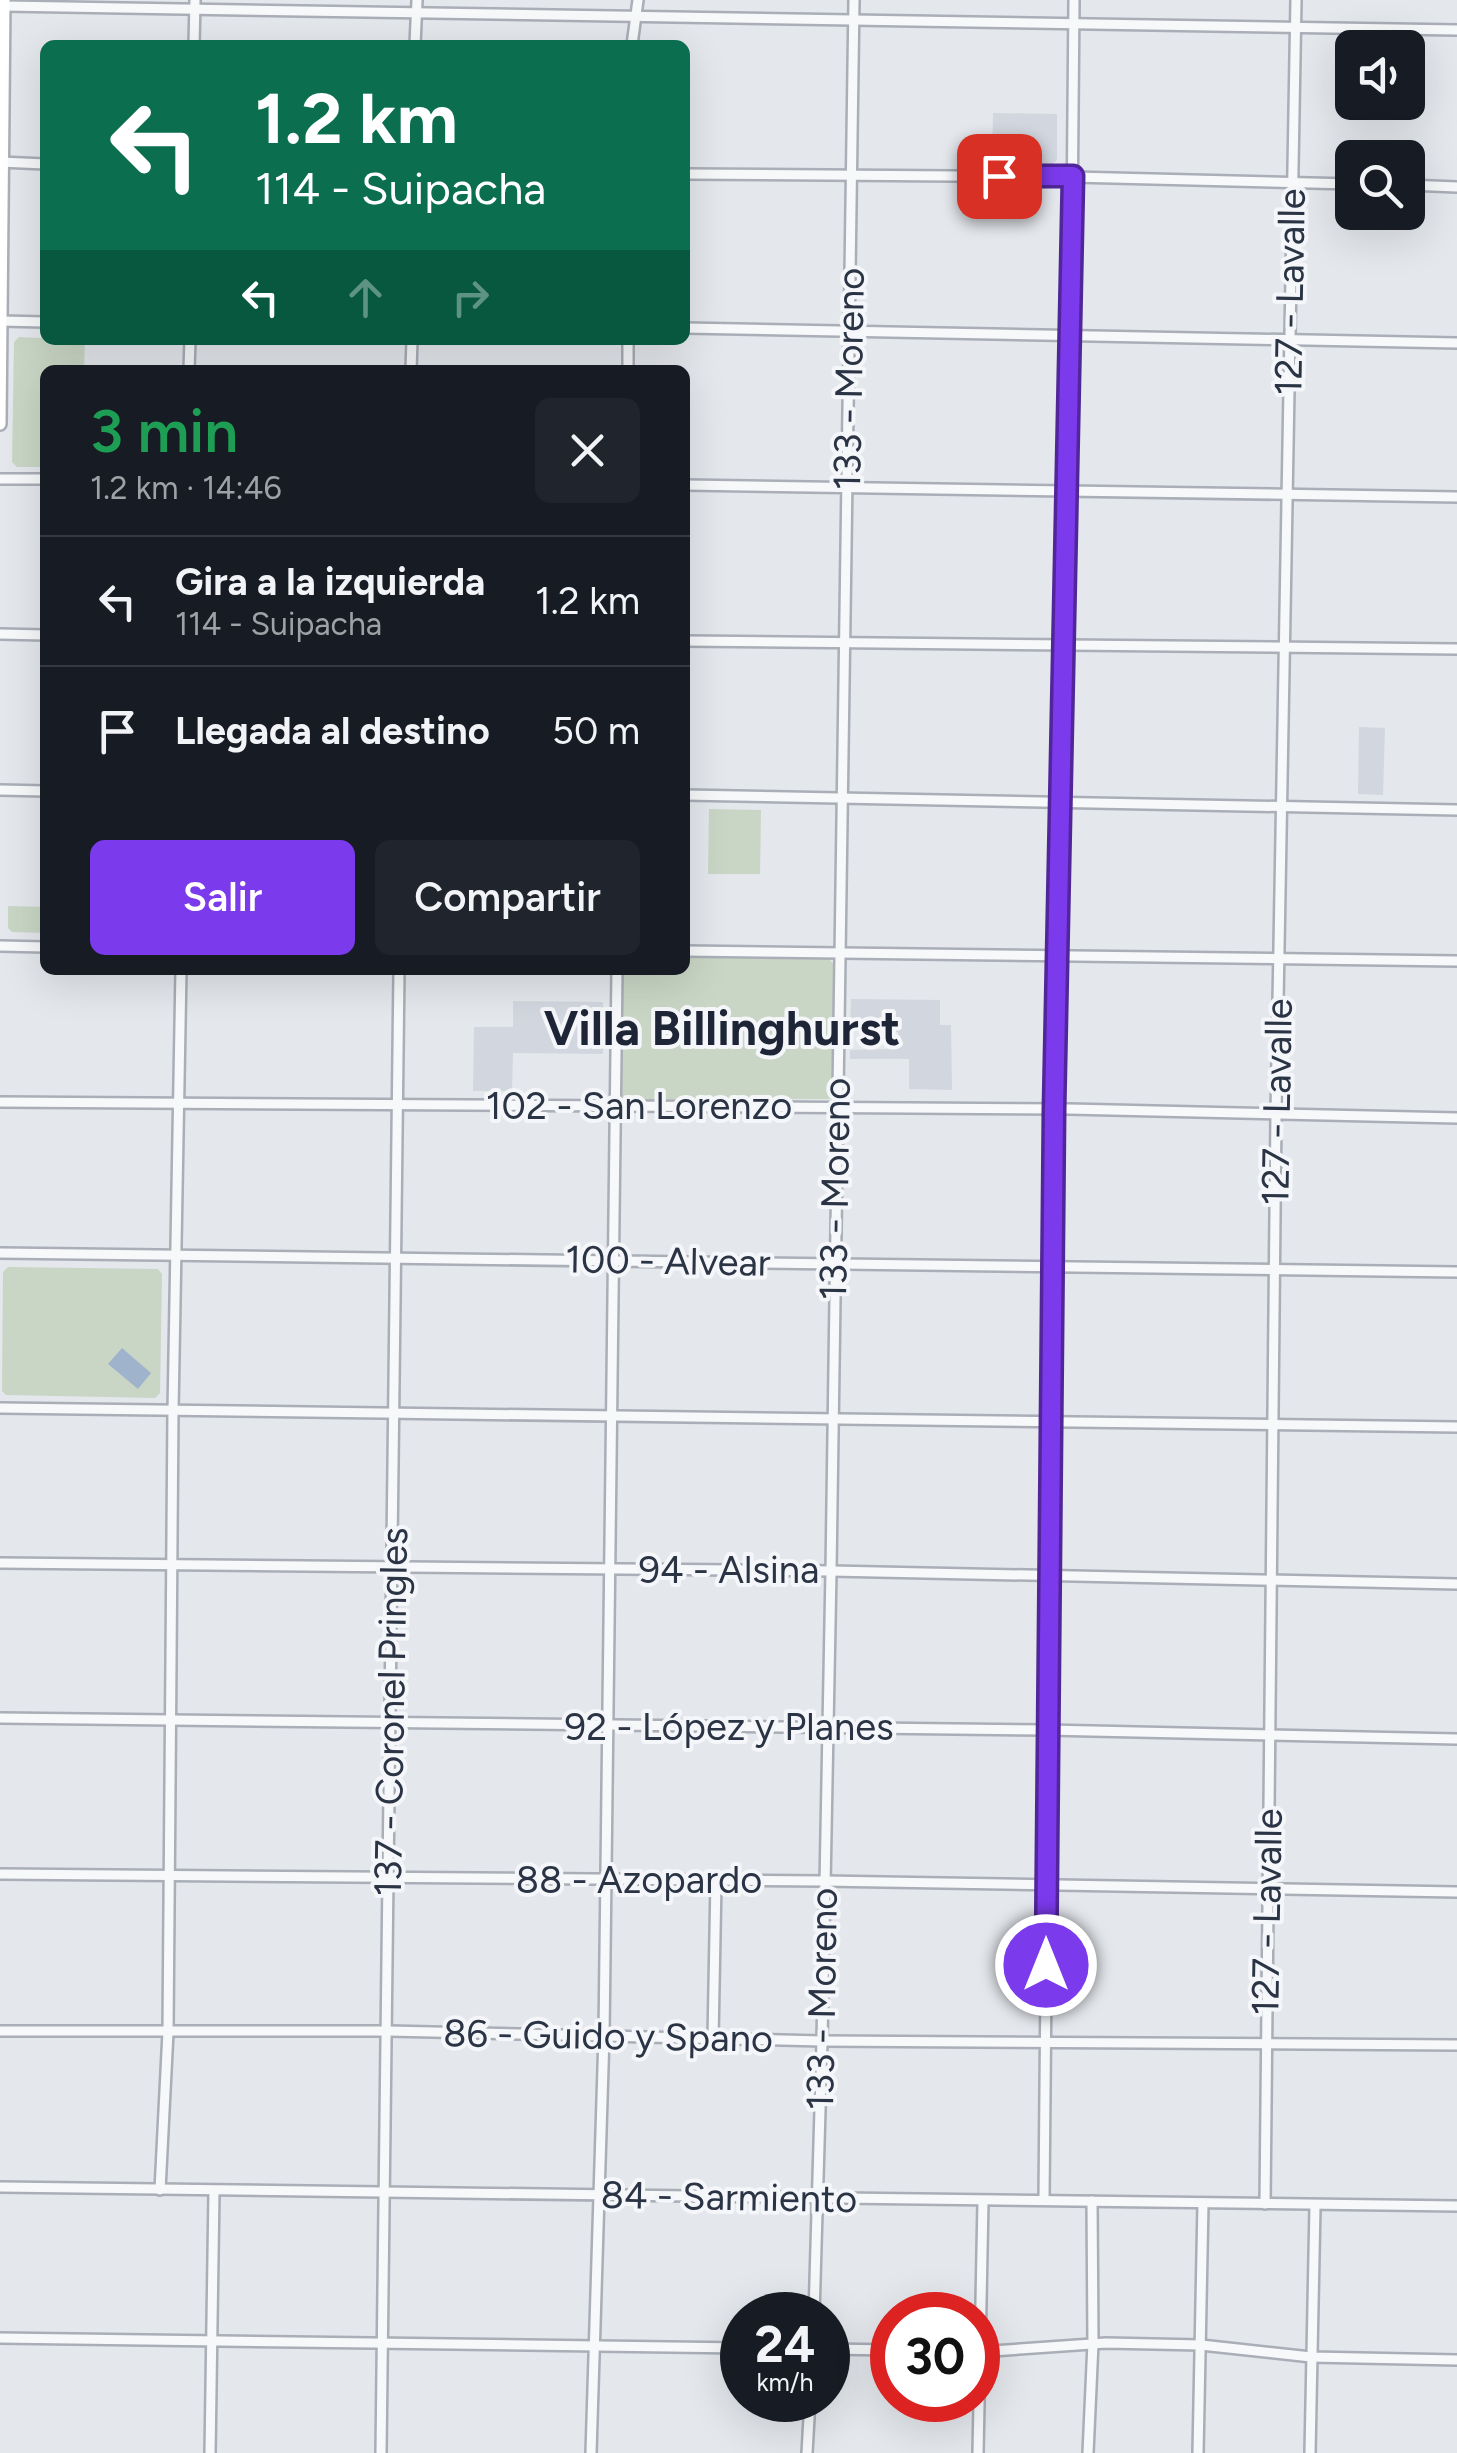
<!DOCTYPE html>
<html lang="es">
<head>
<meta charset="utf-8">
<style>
	:root { --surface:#171b24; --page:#20242c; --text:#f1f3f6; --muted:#9ea1a6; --line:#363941; --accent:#7c3aed }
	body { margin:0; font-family:Figtree,sans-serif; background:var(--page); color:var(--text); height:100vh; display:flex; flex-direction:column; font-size:38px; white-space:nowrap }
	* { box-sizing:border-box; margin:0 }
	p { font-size:32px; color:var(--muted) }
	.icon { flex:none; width:55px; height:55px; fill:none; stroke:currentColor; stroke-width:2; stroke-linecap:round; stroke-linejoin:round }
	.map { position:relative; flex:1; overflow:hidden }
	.sheet { position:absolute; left:40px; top:365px; width:650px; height:610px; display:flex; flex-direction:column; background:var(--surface); border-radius:15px; box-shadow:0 10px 40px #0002 }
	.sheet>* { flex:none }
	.guide { position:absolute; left:40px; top:40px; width:650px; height:305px; border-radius:15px; box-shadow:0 10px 40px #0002; background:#0b6e4f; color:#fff; overflow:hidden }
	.tools { position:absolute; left:1335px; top:30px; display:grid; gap:20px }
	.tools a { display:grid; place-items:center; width:90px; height:90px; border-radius:15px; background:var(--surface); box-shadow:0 10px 40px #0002; font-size:50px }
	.speed { position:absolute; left:720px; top:2292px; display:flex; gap:20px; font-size:50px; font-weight:700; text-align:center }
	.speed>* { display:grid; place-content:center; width:130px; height:130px; border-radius:50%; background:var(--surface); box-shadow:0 10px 40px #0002; line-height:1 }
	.speed small { font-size:25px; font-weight:400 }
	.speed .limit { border:15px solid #d22; background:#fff; color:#111 }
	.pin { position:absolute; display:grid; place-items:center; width:85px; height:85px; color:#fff; margin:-42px; border-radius:20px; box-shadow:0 5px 15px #0006 }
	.me { position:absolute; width:110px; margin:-55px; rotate:0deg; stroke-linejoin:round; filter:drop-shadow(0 0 8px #0008) }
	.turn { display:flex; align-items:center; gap:35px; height:210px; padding:0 50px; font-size:45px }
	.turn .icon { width:130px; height:130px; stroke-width:2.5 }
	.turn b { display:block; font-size:70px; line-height:85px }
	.lanes { display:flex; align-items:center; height:95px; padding:0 50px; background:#0003; justify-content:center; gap:50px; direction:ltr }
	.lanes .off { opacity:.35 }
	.round { display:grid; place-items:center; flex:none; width:105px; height:105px; border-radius:15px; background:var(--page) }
	.overview { display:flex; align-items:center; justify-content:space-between; height:170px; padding:0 50px }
	h1 { font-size:60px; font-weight:600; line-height:75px; color:#1e9e55 }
	.button { display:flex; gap:20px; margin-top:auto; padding:20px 50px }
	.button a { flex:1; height:115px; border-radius:15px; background:var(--accent); color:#fff; font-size:40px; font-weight:600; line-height:115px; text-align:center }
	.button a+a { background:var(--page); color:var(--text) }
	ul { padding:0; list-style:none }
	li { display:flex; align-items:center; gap:30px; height:130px; padding:0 50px; border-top:2px solid var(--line) }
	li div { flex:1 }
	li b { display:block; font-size:38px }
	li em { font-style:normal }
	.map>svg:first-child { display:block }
	.built { fill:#d2d6de }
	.green { fill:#c9d6c5 }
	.water { fill:#9fb4cc }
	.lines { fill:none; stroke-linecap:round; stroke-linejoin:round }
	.street-casing { stroke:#a9aeb7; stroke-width:14 }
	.secondary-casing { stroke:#a9aeb7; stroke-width:16 }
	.street { stroke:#f7f8fa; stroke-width:9 }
	.secondary { stroke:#fff; stroke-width:11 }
	.route-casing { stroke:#51269a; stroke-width:25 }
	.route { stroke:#7c3aed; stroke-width:18 }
	.labels { text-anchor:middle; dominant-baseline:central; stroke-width:8; stroke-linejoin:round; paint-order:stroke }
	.street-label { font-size:38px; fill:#2b3445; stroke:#f4f6f9 }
	.district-label { font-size:48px; font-weight:bold; fill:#1d2536; stroke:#f4f6f9 }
</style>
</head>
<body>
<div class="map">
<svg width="1457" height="2453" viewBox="0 0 1457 2453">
	<rect width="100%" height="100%" fill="#e4e7ec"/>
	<g class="built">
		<path d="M993,113L1057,114V160L1052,165L992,164Z"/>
		<path d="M1359,727L1385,728L1383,795L1358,794Z"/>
		<path d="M851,999L940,1000V1025H951L952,1090L909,1089V1059H850V1050L898,1049V1032H850Z"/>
		<path d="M513,1001L603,1002V1054L513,1053L512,1091H473L474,1027H513Z"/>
	</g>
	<g class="green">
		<path d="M19,337L85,340L84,370H45V467H17L12,462L14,342Z"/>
		<path d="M709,809L761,810L760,874H708Z"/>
		<path d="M8,906L45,907V933L12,932L8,928Z"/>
		<path d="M827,956L834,965L831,1099L622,1100V970H685V957Z"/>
		<path d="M8,1267L158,1269L162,1274L160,1393L155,1398L6,1395L2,1391L3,1272Z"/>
	</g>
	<path class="water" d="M122,1348L151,1373L138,1389L108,1364Z"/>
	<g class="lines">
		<g class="street-casing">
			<g id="street">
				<path d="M4,6L1457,30"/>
				<path d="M194,45L195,0"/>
				<path d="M415,45L417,0"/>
				<path d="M632,45L638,0"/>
				<path d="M0,162L45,164"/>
				<path d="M685,174L1073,177L1352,184"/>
				<path d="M1408,185L1457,187"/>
				<path d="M1,321L45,322"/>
				<path d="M685,328L1457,343"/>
				<path d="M189,370L190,340"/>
				<path d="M411,370L412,340"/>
				<path d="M628,370V340"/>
				<path d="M0,479H45"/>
				<path d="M685,485L1457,497"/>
				<path d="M0,634L45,635"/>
				<path d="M685,641L1457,649"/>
				<path d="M0,790L45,791"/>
				<path d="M685,795L1457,810"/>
				<path d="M0,946L45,947"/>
				<path d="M685,951L1457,961"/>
				<path d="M0,1102L1069,1109L1457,1118"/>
				<path d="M0,1253L1457,1272"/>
				<path d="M0,1408L1457,1427"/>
				<path d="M0,1563L831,1571L1457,1584"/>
				<path d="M0,1718L1047,1730L1457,1739"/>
				<path d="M0,1874L824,1881L1457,1892"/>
				<path d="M0,2031H389L822,2041L1457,2045"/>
				<path d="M713,2039L716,1881"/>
				<path d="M0,2187L1457,2206"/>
				<path d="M160,2190L168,2032L173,1411L181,970"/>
				<path d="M1044,2199L1054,1110L1071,334L1074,0"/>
				<path d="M1265,2204L1276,1114L1296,0"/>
				<path d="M814,2315L822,2041L831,1571L854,0"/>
				<path d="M0,2338L742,2348"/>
				<path d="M828,2349L892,2350"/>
				<path d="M978,2352L1106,2343L1201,2345L1311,2357L1457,2360"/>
				<path d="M210,2453L214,2191"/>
				<path d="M381,2453L399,970"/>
				<path d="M591,2453L604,2035L617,970"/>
				<path d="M807,2453L810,2400"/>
				<path d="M978,2453L983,2201"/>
				<path d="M1088,2453L1093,2343L1092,2201"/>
				<path d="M1198,2453L1203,2203"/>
				<path d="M1310,2453L1315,2206"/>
			</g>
		</g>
		<g class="secondary-casing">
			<path id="secondary" d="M0,424L4,0"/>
		</g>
		<use href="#street" class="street"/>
		<use href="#secondary" class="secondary"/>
	</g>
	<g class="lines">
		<g class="route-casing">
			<path id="route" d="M999,176H1073L1054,1110L1046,1965"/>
		</g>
		<use href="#route" class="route"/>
	</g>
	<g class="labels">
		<g class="street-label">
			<text transform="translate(1290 292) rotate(-89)">127 - Lavalle</text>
			<text transform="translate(849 379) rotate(-89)">133 - Moreno</text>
			<text transform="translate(1277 1102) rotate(-89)">127 - Lavalle</text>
			<text x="639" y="1106">102 - San Lorenzo</text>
			<text transform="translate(835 1189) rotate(-89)">133 - Moreno</text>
			<text transform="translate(668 1261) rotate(1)">100 - Alvear</text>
			<text x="729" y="1570">94 - Alsina</text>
			<text transform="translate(391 1712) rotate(-89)">137 - Coronel Pringles</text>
			<text x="729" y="1727">92 - López y Planes</text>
			<text x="639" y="1880">88 - Azopardo</text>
			<text transform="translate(1267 1912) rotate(-89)">127 - Lavalle</text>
			<text transform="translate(822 1999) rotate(-89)">133 - Moreno</text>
			<text transform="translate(608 2036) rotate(1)">86 - Guido y Spano</text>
			<text transform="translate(729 2197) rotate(1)">84 - Sarmiento</text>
		</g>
		<g class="district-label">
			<text x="722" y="1028">Villa Billinghurst</text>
		</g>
	</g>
</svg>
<div class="tools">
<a><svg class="icon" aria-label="sound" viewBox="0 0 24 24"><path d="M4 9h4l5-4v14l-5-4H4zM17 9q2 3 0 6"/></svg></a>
<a><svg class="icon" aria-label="search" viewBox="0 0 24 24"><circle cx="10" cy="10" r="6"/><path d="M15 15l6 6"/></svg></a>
</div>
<div class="speed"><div>24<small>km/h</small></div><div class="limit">30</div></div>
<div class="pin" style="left:999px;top:176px;background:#d93025"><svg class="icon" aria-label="arrive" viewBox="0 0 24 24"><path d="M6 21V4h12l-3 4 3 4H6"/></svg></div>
<svg class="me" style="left:1046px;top:1965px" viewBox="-20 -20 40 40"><circle r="17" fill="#7c3aed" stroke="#fff" stroke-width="3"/><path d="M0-11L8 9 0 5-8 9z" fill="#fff"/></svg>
<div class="guide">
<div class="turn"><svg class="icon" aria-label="left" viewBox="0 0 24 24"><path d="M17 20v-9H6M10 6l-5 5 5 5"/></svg><div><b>1.2 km</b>114 - Suipacha</div></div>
<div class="lanes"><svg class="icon" aria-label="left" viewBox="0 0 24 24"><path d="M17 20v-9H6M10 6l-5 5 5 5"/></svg><svg class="icon off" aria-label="ahead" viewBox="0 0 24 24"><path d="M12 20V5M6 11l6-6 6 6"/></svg><svg class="icon off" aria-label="right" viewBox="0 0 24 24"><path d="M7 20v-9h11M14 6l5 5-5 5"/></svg></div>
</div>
<section class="sheet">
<div class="overview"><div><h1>3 min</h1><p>1.2 km · 14:46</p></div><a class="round"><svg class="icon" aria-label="close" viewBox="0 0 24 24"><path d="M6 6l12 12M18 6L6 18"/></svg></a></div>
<ul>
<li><svg class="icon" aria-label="left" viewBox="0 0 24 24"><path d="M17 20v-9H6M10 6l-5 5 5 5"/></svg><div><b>Gira a la izquierda</b><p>114 - Suipacha</p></div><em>1.2 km</em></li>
<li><svg class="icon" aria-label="arrive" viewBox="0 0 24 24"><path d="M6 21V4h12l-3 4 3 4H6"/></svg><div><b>Llegada al destino</b></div><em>50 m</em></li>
</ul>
<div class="button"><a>Salir</a><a>Compartir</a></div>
</section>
</div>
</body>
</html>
